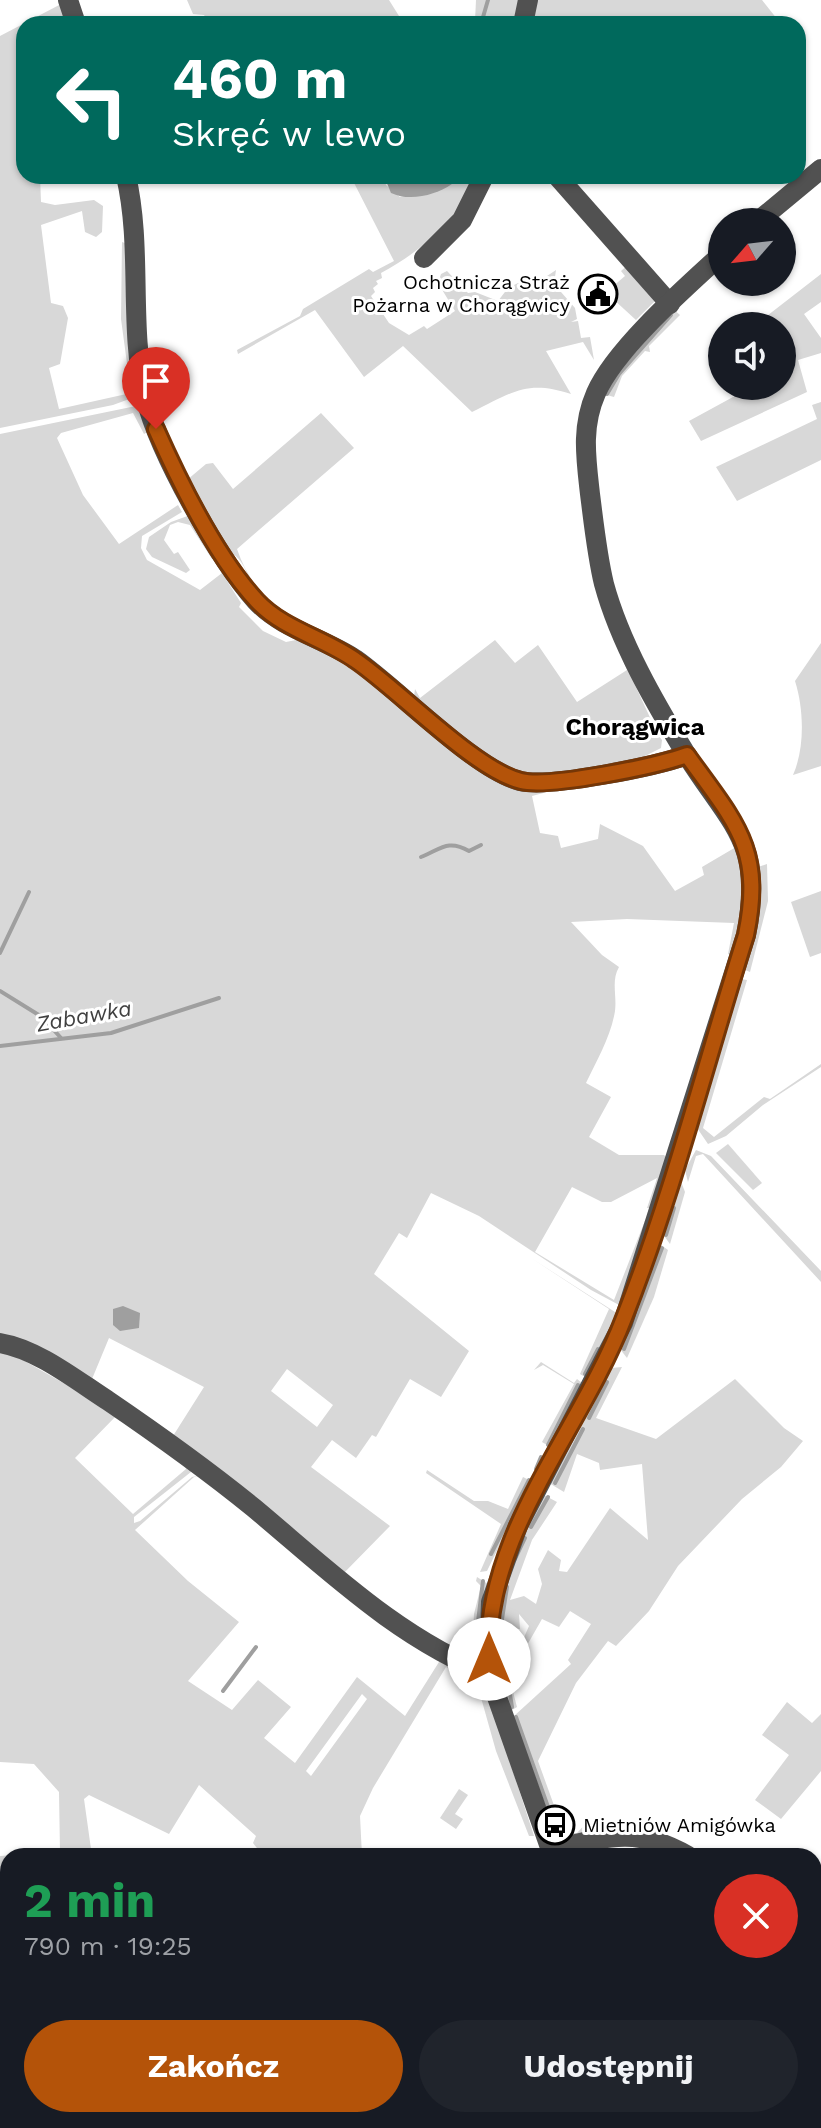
<!DOCTYPE html>
<html lang="pl">
<head>
<meta charset="utf-8">
<style>
	:root { --surface:#171b24; --page:#20242c; --text:#f1f3f6; --muted:#9ea1a6; --accent:#b45309 }
	body { margin:0; font-family:"Work Sans",sans-serif; background:var(--page); color:var(--text); height:100vh; display:flex; flex-direction:column; font-size:30px; white-space:nowrap }
	* { box-sizing:border-box; margin:0 }
	p { font-size:26px; color:var(--muted) }
	.icon { flex:none; width:44px; height:44px; fill:none; stroke:currentColor; stroke-width:2; stroke-linecap:round; stroke-linejoin:round }
	.map { position:relative; flex:1; overflow:hidden }
	.details { position:absolute; left:0px; top:1848px; width:822px; height:280px; display:flex; flex-direction:column; background:var(--surface); border-radius:24px 24px 0 0; box-shadow:0 2px 6px #0004 }
	.details>* { flex:none }
	.banner { position:absolute; left:16px; top:16px; width:790px; height:168px; border-radius:24px; box-shadow:0 2px 6px #0004; background:#00695c; color:#fff; overflow:hidden }
	.needle { width:52px; rotate:242deg }
	.buttons { position:absolute; left:708px; top:208px; display:grid; gap:16px }
	.buttons a { display:grid; place-items:center; width:88px; height:88px; border-radius:50%; background:var(--surface); box-shadow:0 2px 6px #0004; font-size:40px }
	.pin { position:absolute; display:grid; place-items:center; width:68px; height:68px; color:#fff; margin:-82px -34px; border-radius:50% 50% 50% 0; rotate:-45deg; box-shadow:0 0 8px #0007 }
	.pin .icon { rotate:45deg }
	.me { position:absolute; width:88px; margin:-44px; rotate:0deg; stroke-linejoin:round; filter:drop-shadow(0 0 6px #0008) }
	.turn { display:flex; align-items:center; gap:28px; height:168px; padding:0 24px; font-size:36px }
	.turn .icon { width:104px; height:104px; stroke-width:2.5 }
	.turn b { display:block; font-size:56px; line-height:68px }
	.round { display:grid; place-items:center; flex:none; width:84px; height:84px; border-radius:42px; background:var(--page) }
	.head { display:flex; align-items:center; justify-content:space-between; height:136px; padding:0 24px }
	h1 { font-size:48px; font-weight:700; line-height:60px; color:#1e9e55 }
	.primary-button { display:flex; gap:16px; margin-top:auto; padding:16px 24px }
	.primary-button a { flex:1; height:92px; border-radius:48px; background:var(--accent); color:#fff; font-size:32px; font-weight:700; line-height:92px; text-align:center }
	.primary-button a+a { background:var(--page); color:var(--text) }
	.map>svg:first-child { display:block }
	.green { fill:#d8d8d8; fill-rule:evenodd }
	.water { fill:#9f9f9f }
	.lines { fill:none; stroke-linecap:round; stroke-linejoin:round }
	.stream { stroke:#9f9f9f; stroke-width:4 }
	.minor { stroke:#515151; stroke-width:20 }
	.route-casing { stroke:#753606; stroke-width:20 }
	.route { stroke:#b45309; stroke-width:14 }
	.labels { text-anchor:middle; dominant-baseline:central; stroke-width:6; stroke-linejoin:round; paint-order:stroke }
	.poi-label { font-size:20px; fill:#000; stroke:#fff; text-anchor:end }
	.water-label { font-size:22px; font-style:italic; fill:#404040; stroke:#fff }
	.quarter-label { font-size:24px; font-weight:bold; fill:#000; stroke:#fff }
</style>
</head>
<body>
<div class="map">
<svg width="821" height="2128" viewBox="0 0 821 2128">
	<rect width="100%" height="100%" fill="#fff"/>
	<g class="green">
		<path d="M187,0H389L404,24H210L204,15L193,14Z"/>
		<path d="M476,0H522L517,24H478L475,21Z"/>
		<path d="M532,0H762L781,24H527Z"/>
		<path d="M63,3L70,24H24V176H40L41,202L55,205L94,200L103,206L102,232L96,237L85,232L82,211L41,225L51,303L63,306L68,318L60,364L49,368L59,409L131,393L121,319L122,242L130,245L140,395L113,405L0,428V36Z"/>
		<path d="M358,176H384L386,185L400,197L452,184L449,176H480C455,221 425,249 381,273L382,278L376,281L378,284L373,288L375,292L371,296L389,323L409,335L424,326L427,329L455,311L438,283L441,274L447,271L468,293L475,292L498,301L508,288L534,275L541,280L556,270L554,284L575,308L577,319L571,322L578,321L581,338L590,337L594,360L583,342L546,351L571,394C526,379 512,393 472,412L403,346L364,377L315,310L238,354L237,350L300,316L303,309L369,269L373,272L394,261L352,179Z"/>
		<path d="M629,264L657,299L636,320L612,298L611,288L625,276L621,271Z"/>
		<path d="M821,274V302L804,314L821,338V353L798,360L807,392L701,441L689,421L744,391L741,386H782V326H754Z"/>
		<path d="M673,309L680,315L649,346L650,352L645,351L622,376L614,397L603,394Z"/>
		<path d="M821,402V460L737,501L716,467L817,419L812,405Z"/>
		<path d="M136,406L140,407L149,431L144,434L133,413L61,433L57,438L83,495L119,544L178,505L182,512L142,536L141,548L147,560L200,590L222,573L241,603L239,607L263,631L286,642L301,639L334,653L454,746L551,791L532,796L540,833L558,836L561,848L598,839L600,824L643,846L675,891L704,875L702,867L736,847L745,879L733,955L728,954L734,923L627,919L571,922L602,955L619,967C611,981 617,995 615,1011C611,1036 597,1060 586,1083L611,1097L589,1137L619,1155H664L669,1160L650,1208H647L657,1178L611,1202H602L572,1187L535,1252L614,1300L646,1218L621,1306L591,1290L479,1216L431,1193L407,1238L399,1233L374,1274L469,1351L441,1397L410,1379L376,1437L372,1435L356,1458L332,1440L311,1467L390,1526L340,1577L173,1436L204,1387L109,1338L92,1379L0,1339V434ZM287,1369L333,1405L317,1427L271,1391Z"/>
		<path d="M321,413L354,448L237,549C248,582 269,605 299,620L294,622C280,614 268,607 258,595C248,582 246,560 231,553L187,480L206,464L213,463L233,489Z"/>
		<path d="M193,514L217,552L212,559L190,525L178,522L170,525L164,540L174,554L178,552L190,570L186,573L152,557L146,549L149,537L171,522Z"/>
		<path d="M495,640L515,663L538,645L577,702L627,670L617,646L653,724L651,726L662,740L661,748L637,760L539,778L501,766L414,696L415,689L420,698Z"/>
		<path d="M821,643V766L793,775C805,748 804,709 795,681Z"/>
		<path d="M767,864L768,901L750,972L743,969L758,867Z"/>
		<path d="M821,891V953L810,957L791,902Z"/>
		<path d="M741,979L747,980L703,1128L714,1137L764,1097L770,1099L821,1064V1067L763,1105L726,1136L708,1144L695,1125Z"/>
		<path d="M728,1144L762,1183L753,1190L716,1153Z"/>
		<path d="M696,1150L711,1156L821,1271V1282L703,1154L696,1156L688,1182L685,1170Z"/>
		<path d="M680,1179L685,1192L670,1244L662,1233Z"/>
		<path d="M661,1245L668,1250L654,1297L627,1358L620,1349L656,1246Z"/>
		<path d="M531,1258L615,1312L617,1314L585,1377L580,1374L609,1309Z"/>
		<path d="M0,1347L118,1414L75,1458L133,1514L186,1469L185,1465L196,1468L134,1517V1523L140,1521L192,1477L201,1475L194,1477L135,1530L188,1581L239,1622L188,1681L232,1710L258,1680L291,1707L264,1738L295,1763L357,1677L405,1716L439,1662L446,1659L464,1673L463,1678L446,1667L373,1788L360,1816L362,1856H263L253,1843L256,1836L199,1785L169,1834L89,1795L84,1799L91,1849L101,1856H8V2120H107L103,2128H0V1856L60,1852L59,1792L34,1764L0,1762ZM362,1694L367,1699L311,1776L306,1771Z"/>
		<path d="M541,1362L574,1383L577,1379L582,1383L552,1448L542,1442L574,1384L543,1365L534,1370Z"/>
		<path d="M622,1367L596,1418L656,1439L735,1379L784,1428L803,1441L781,1467L742,1499L678,1566L649,1611L616,1646L608,1641L576,1683L538,1761L564,1833H577L588,1821L581,1836L555,1840L551,1831L558,1828L555,1820L548,1823L514,1716L571,1664L568,1660L591,1624L570,1611L559,1627L542,1619L526,1647L522,1642L529,1626L519,1614L520,1629L507,1632C503,1657 511,1683 517,1707L512,1710L496,1661L500,1588L542,1494L557,1502L532,1540L510,1600L524,1596L536,1604L542,1584L538,1569L548,1550L561,1560L559,1571L567,1572L610,1508L648,1540L642,1464L600,1470L599,1463L577,1454L564,1492L549,1483L606,1373L611,1368Z"/>
		<path d="M427,1470L474,1501H488L508,1509L523,1477L531,1481L487,1571L480,1572L501,1524L426,1473Z"/>
		<path d="M477,1577L488,1584L477,1659L467,1654H472L474,1614L481,1586L476,1581Z"/>
		<path d="M475,1681L485,1685L534,1836H529L496,1751L478,1687L472,1684Z"/>
		<path d="M787,1702L812,1723L821,1714V1771L781,1819L755,1800L789,1755L762,1735Z"/>
		<path d="M459,1789L468,1795L455,1814L463,1819L456,1829L440,1818Z"/>
		<path d="M821,2089V2128H739L729,2120H814V2095Z"/>
	</g>
	<g class="water">
		<path d="M384,176H449L452,184C436,195 410,202 391,193Z"/>
		<path d="M123,1306L140,1313L139,1328L120,1331L113,1325V1309Z"/>
	</g>
	<g class="lines">
		<g class="stream">
			<path d="M481,24L488,0"/>
			<path d="M607,394L619,374L671,315"/>
			<path d="M421,857C441,849 448,839 469,851L481,845"/>
			<path d="M0,953L29,892"/>
			<path d="M0,991L42,1017L61,1038"/>
			<path d="M0,1046L111,1033L219,998"/>
			<path d="M666,1235L674,1208"/>
			<path d="M624,1349L662,1248"/>
			<path d="M585,1374L598,1349"/>
			<path d="M589,1418L607,1382"/>
			<path d="M548,1445L578,1385"/>
			<path d="M536,1469L541,1457"/>
			<path d="M555,1483L583,1429"/>
			<path d="M531,1527L548,1497"/>
			<path d="M491,1554L529,1480"/>
			<path d="M515,1559L525,1538"/>
			<path d="M507,1587L500,1632L512,1707"/>
			<path d="M474,1654L483,1581"/>
			<path d="M223,1691L256,1647"/>
			<path d="M516,1717L553,1821"/>
			<path d="M556,1829L559,1838"/>
			<path d="M0,2114L8,2115"/>
			<path d="M156,2120L173,2128"/>
			<path d="M656,2128V2121"/>
		</g>
		<g class="minor">
			<path d="M68,0L76,24"/>
			<path d="M523,24L528,0"/>
			<path d="M126,176C143,249 128,327 146,399C159,452 219,560 256,601C282,629 323,638 355,659C398,689 474,769 520,781C550,788 657,766 687,755"/>
			<path d="M557,176L670,304"/>
			<path d="M757,222L821,169"/>
			<path d="M424,258L462,220L484,176"/>
			<path d="M0,1343C37,1349 76,1380 107,1400C157,1434 206,1469 254,1508C327,1569 401,1641 492,1675"/>
			<path d="M551,1850C606,1837 636,1826 688,1856"/>
			<path d="M553,1856L497,1697L489,1659L491,1602L518,1526L623,1323L746,935C765,842 731,826 686,754C655,703 620,643 604,584C597,555 594,525 590,494C586,458 581,427 596,393C615,349 686,287 722,254"/>
			<path d="M814,1944L821,1952"/>
			<path d="M643,2120L644,2128"/>
			<path d="M236,2128L240,2120"/>
		</g>
	</g>
	<g class="lines">
		<g class="route-casing">
			<path id="route" d="M156,429C180,483 217,558 257,601C283,629 324,638 355,660C398,689 475,770 521,781C550,788 656,766 687,755C735,822 764,848 746,935C706,1062 673,1194 624,1318C581,1431 484,1533 489,1659"/>
		</g>
		<use href="#route" class="route"/>
	</g>
	<defs>
		<g id="civic-ring" transform="scale(2)"><circle r="9.5" fill="#fff" stroke="#000" stroke-width="1.5"/><path d="M-.6-6.5H3V-4.5H.6V-3L4-1V1h2V6H-6V1h2V-1L-.6-3ZM-1.2 2.5V6h2.4V2.5Z" fill="#000"/></g>
		<g id="bus-ring" transform="scale(2)"><circle r="9.5" fill="#fff" stroke="#000" stroke-width="1.5"/><path d="M-5-6H5V4H4V6H2V4H-2V6H-4V4H-5ZM-3.5-4V0h7V-4ZM-3.5 1.2v1.5H-2V1.2ZM2 1.2v1.5H3.5V1.2Z" fill="#000"/></g>
	</defs>
	<g fill-rule="evenodd">
		<use href="#civic-ring" x="598" y="294"/>
		<use href="#bus-ring" x="555" y="1825"/>
	</g>
	<g class="labels">
		<g class="poi-label">
			<text x="570" y="282">Ochotnicza Straż<tspan x="570" dy="23">Pożarna w Chorągwicy</tspan></text>
			<text x="583" y="1825" text-anchor="start">Mietniów Amigówka</text>
		</g>
		<g class="water-label">
			<text transform="translate(84 1016) rotate(-10)">Zabawka</text>
		</g>
		<g class="quarter-label">
			<text x="635" y="727">Chorągwica</text>
		</g>
	</g>
</svg>
<div class="buttons">
<a><svg class="needle" viewBox="-14 -14 28 28"><path d="M0-13l5 13h-10z" fill="#e53935"/><path d="M0 13l5-13h-10z" fill="#9ea1a6"/></svg></a>
<a><svg class="icon" aria-label="sound" viewBox="0 0 24 24"><path d="M4 9h4l5-4v14l-5-4H4zM17 9q2 3 0 6"/></svg></a>
</div>
<div class="pin" style="left:156px;top:429px;background:#d93025"><svg class="icon" aria-label="arrive" viewBox="0 0 24 24"><path d="M6 21V4h12l-3 4 3 4H6"/></svg></div>
<svg class="me" style="left:489px;top:1659px" viewBox="-20 -20 40 40"><circle r="19" fill="#fff"/><path d="M0-13L10 11 0 6-10 11z" fill="#b45309"/></svg>
<div class="banner">
<div class="turn"><svg class="icon" aria-label="left" viewBox="0 0 24 24"><path d="M17 20v-9H6M10 6l-5 5 5 5"/></svg><div><b>460 m</b>Skręć w lewo</div></div>
</div>
<section class="details">
<div class="head"><div><h1>2 min</h1><p>790 m · 19:25</p></div><a class="round" style="background:#d93025;color:#fff"><svg class="icon" aria-label="close" viewBox="0 0 24 24"><path d="M6 6l12 12M18 6L6 18"/></svg></a></div>
<div class="primary-button"><a>Zakończ</a><a>Udostępnij</a></div>
</section>
</div>
</body>
</html>
